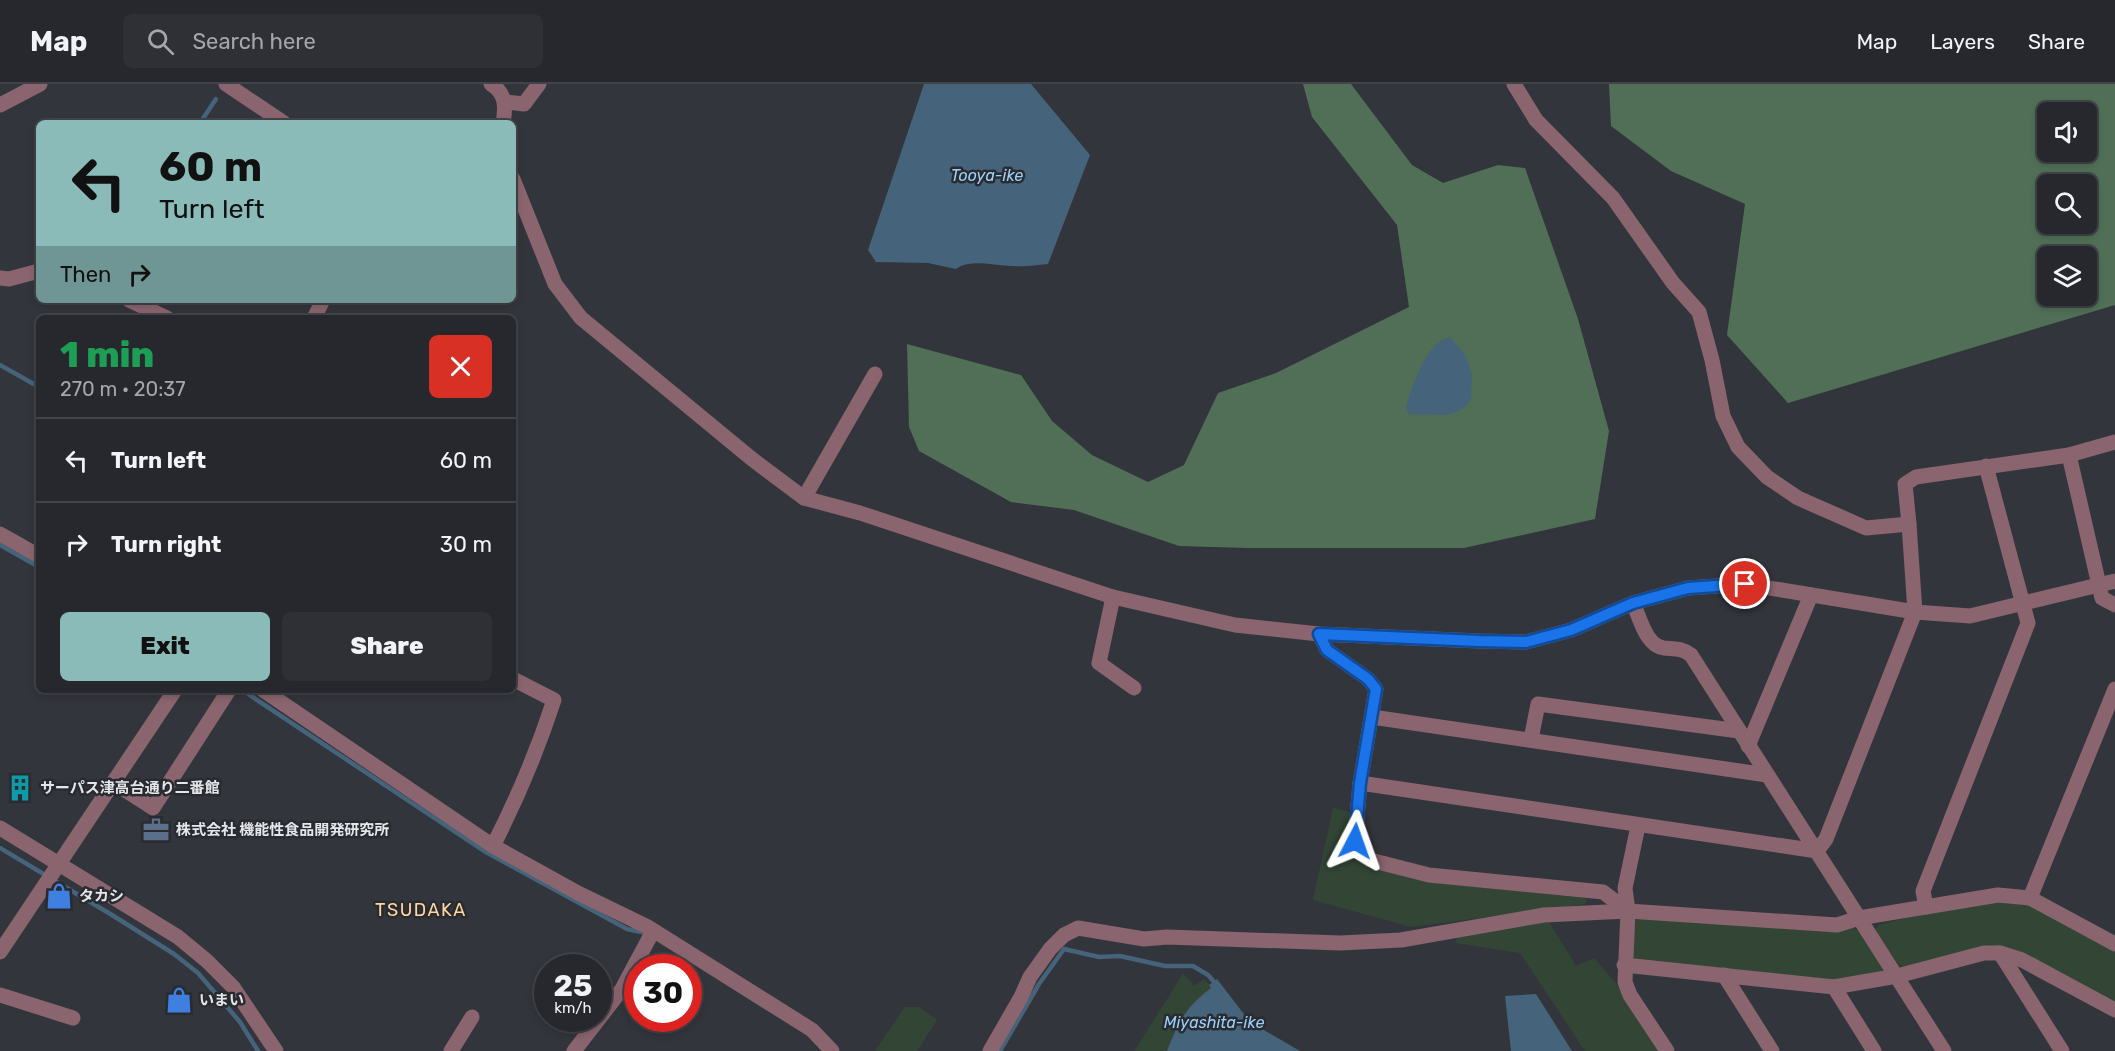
<!DOCTYPE html>
<html lang="en">
<head>
<meta charset="utf-8">
<style>
	:root { --surface:#26282d; --page:#2e3035; --text:#f1f3f6; --muted:#a4a6aa; --line:#424449; --accent:#8bbbb9 }
	body { margin:0; font-family:Rubik,"Noto Sans JP",sans-serif; background:var(--page); color:var(--text); height:100vh; display:flex; flex-direction:column; font-size:22px; white-space:nowrap }
	* { box-sizing:border-box; margin:0 }
	p { font-size:20px; color:var(--muted) }
	.icon { flex:none; width:33px; height:33px; fill:none; stroke:currentColor; stroke-width:2; stroke-linecap:round; stroke-linejoin:round }
	.map { position:relative; flex:1; overflow:hidden }
	.side { position:absolute; left:36px; top:231px; width:480px; height:378px; display:flex; flex-direction:column; background:var(--surface); border-radius:9px; box-shadow:0 3px 9px #0003,0 0 0 2px var(--line) }
	.side>* { flex:none }
	.top-card { position:absolute; left:36px; top:36px; width:480px; height:183px; border-radius:9px; box-shadow:0 3px 9px #0003,0 0 0 2px var(--line); background:#8bbbb9; color:#111; overflow:hidden }
	.tools { position:absolute; left:2037px; top:18px; display:grid; gap:12px }
	.tools a { display:grid; place-items:center; width:60px; height:60px; border-radius:9px; background:var(--surface); box-shadow:0 3px 9px #0003,0 0 0 2px var(--line); font-size:30px }
	.speed { position:absolute; left:534px; top:870px; display:flex; gap:12px; font-size:30px; font-weight:700; text-align:center }
	.speed>* { display:grid; place-content:center; width:78px; height:78px; border-radius:50%; background:var(--surface); box-shadow:0 3px 9px #0003,0 0 0 2px var(--line); line-height:1 }
	.speed small { font-size:15px; font-weight:400 }
	.speed .limit { border:9px solid #d22; background:#fff; color:#111 }
	.pin { position:absolute; display:grid; place-items:center; width:51px; height:51px; color:#fff; margin:-26px; border:3px solid #fff; border-radius:50%; box-shadow:0 2px 6px #0007 }
	.me { position:absolute; width:66px; margin:-33px; rotate:4deg; stroke-linejoin:round; filter:drop-shadow(0 0 4px #0008) }
	.turn { display:flex; align-items:center; gap:21px; height:126px; padding:0 24px; font-size:27px }
	.turn .icon { width:78px; height:78px; stroke-width:2.5 }
	.turn b { display:block; font-size:42px; line-height:51px }
	.then { display:flex; align-items:center; height:57px; padding:0 24px; background:#0003; gap:12px; font-size:22px }
	.round { display:grid; place-items:center; flex:none; width:63px; height:63px; border-radius:9px; background:var(--page) }
	.overview { display:flex; align-items:center; justify-content:space-between; height:102px; padding:0 24px }
	h1 { font-size:36px; font-weight:800; line-height:45px; color:#1e9e55 }
	.primary-button { display:flex; gap:12px; margin-top:auto; padding:12px 24px }
	.primary-button a { flex:1; height:69px; border-radius:9px; background:var(--accent); color:#111; font-size:24px; font-weight:800; line-height:69px; text-align:center }
	.primary-button a+a { background:var(--page); color:var(--text) }
	ul { padding:0; list-style:none }
	li { display:flex; align-items:center; gap:18px; height:84px; padding:0 24px; border-top:2px solid var(--line) }
	li div { flex:1 }
	li b { display:block; font-size:22px }
	li em { font-style:normal }
	header { display:flex; align-items:center; gap:36px; box-sizing:border-box; height:84px; padding:0 30px; background:var(--surface); border-bottom:2px solid var(--line) }
	header strong { font-size:28px }
	nav { display:flex; gap:33px; margin-inline-start:auto; font-size:21px }
	.search { width:420px; height:54px; background:var(--page); display:flex; align-items:center; gap:15px; box-sizing:border-box; padding:0 21px; border-radius:9px; color:var(--muted); font-size:22px }
	.map>svg:first-child { display:block }
	.green { fill:#334636 }
	.forest { fill:#516f57; fill-rule:evenodd }
	.water { fill:#45637a }
	.lines { fill:none; stroke-linecap:round; stroke-linejoin:round }
	.stream { stroke:#45637a; stroke-width:4.5 }
	.minor { stroke:#8a646e; stroke-width:15 }
	.tertiary { stroke:#8a646e; stroke-width:15 }
	.route-casing { stroke:#114b97; stroke-width:15 }
	.route { stroke:#1a73e8; stroke-width:10 }
	.labels { text-anchor:middle; dominant-baseline:central; stroke-width:5; stroke-linejoin:round; paint-order:stroke }
	.poi-label { font-size:15px; font-weight:bold; fill:#e5e6ea; stroke:#292b31; text-anchor:start }
	.water-label { font-size:16px; font-style:italic; fill:#9ad1fb; stroke:#292b31 }
	.quarter-label { font-size:18px; letter-spacing:1.5px; fill:#fed7a3; stroke:#292b31 }
</style>
</head>
<body>
<header>
<strong>Map</strong>
<div class="search"><svg class="icon" aria-label="search" viewBox="0 0 24 24"><circle cx="10" cy="10" r="6"/><path d="M15 15l6 6"/></svg>Search here</div>
<nav><a>Map</a><a>Layers</a><a>Share</a></nav>
</header>
<div class="map">
<svg width="2115" height="967" viewBox="0 0 2115 967">
	<rect width="100%" height="100%" fill="#33353c"/>
	<g class="green">
		<path d="M1333,724L1354,729L1350,762L1427,796L1583,814L1587,816L1585,820L1411,843L1313,816Z"/>
		<path d="M1996,816L2028,820L2115,866V920L2024,871L1906,883L1899,881L1875,846L1879,841L1926,829Z"/>
		<path d="M1640,834L1850,842L1861,848L1883,884L1880,892L1832,898L1637,878L1632,872L1634,837Z"/>
		<path d="M1549,838L1576,882L1594,874L1615,898L1659,967H1585L1520,869L1456,859L1458,849Z"/>
		<path d="M1183,889L1194,902L1204,895L1212,904C1190,920 1177,942 1167,967H1135C1150,940 1168,916 1183,889Z"/>
		<path d="M905,923H919L937,936L917,967H875Z"/>
	</g>
	<g class="forest">
		<path d="M1303,0H1351L1412,81L1443,99L1498,81L1525,84L1578,235L1609,347L1595,435L1464,464H1247L1179,462L1074,426L1011,418L919,367L909,343L907,260L1021,291L1052,337L1092,371L1148,398L1184,381L1218,309L1276,289L1409,223L1397,141L1312,33Z"/>
		<path d="M1609,0H2115V221L1788,319L1727,251L1745,120L1671,87L1611,42ZM2048,28H2086V68H2048ZM2048,100H2086V140H2048ZM2048,172H2086V212H2048Z"/>
	</g>
	<g class="water">
		<path d="M924,0H1031L1090,71L1048,180C1037,181 1025,183 1014,182C996,182 970,174 956,185L928,179L876,178L868,166Z"/>
		<path d="M1450,253L1466,272L1472,291L1471,315L1466,322L1459,327L1446,331L1409,330L1406,323C1412,302 1426,258 1450,253Z"/>
		<path d="M1217,895L1250,938L1300,967H1167C1179,937 1185,924 1211,904L1209,901Z"/>
		<path d="M1536,910L1572,967H1511L1505,912Z"/>
	</g>
	<g class="lines">
		<g class="stream">
			<path d="M200,39L216,15"/>
			<path d="M0,281L39,303"/>
			<path d="M0,461L39,483"/>
			<path d="M242,606L484,767L627,845L646,849"/>
			<path d="M0,764L112,831L174,870L198,889L240,938L258,967"/>
			<path d="M1000,967L1039,900L1064,865L1099,873L1120,872L1165,882H1193L1208,891L1216,900"/>
		</g>
		<g class="minor">
			<path d="M226,0L284,39"/>
			<path d="M491,0C506,9 506,23 503,39"/>
			<path d="M506,18L524,20L539,0"/>
			<path d="M513,95L555,200L581,234L752,375L804,414L860,429L1113,513L1235,541L1319,550L1479,557L1526,558L1571,546L1633,519L1688,504L1745,500L1915,528L1970,532L2115,497"/>
			<path d="M0,194L9,195L39,187"/>
			<path d="M129,216L167,234"/>
			<path d="M314,234L323,216"/>
			<path d="M2069,371L2102,514L2115,521"/>
			<path d="M804,414L875,290"/>
			<path d="M1909,440L1905,400L1916,393L2069,371L2115,358"/>
			<path d="M0,450L39,472"/>
			<path d="M1113,513L1099,579L1134,604"/>
			<path d="M1633,519C1640,534 1646,562 1664,564C1676,565 1682,564 1691,571L1944,967"/>
			<path d="M1319,550L1327,566L1368,595L1376,605L1360,699L1355,757L1359,767L1370,776L1429,791L1603,808L1628,827"/>
			<path d="M263,606L493,762L578,809L648,843L812,946L832,967"/>
			<path d="M1372,633L1767,691"/>
			<path d="M1531,655L1538,620L1739,647"/>
			<path d="M1748,662L1811,511"/>
			<path d="M114,699L153,724L229,606"/>
			<path d="M1360,699L1817,767L1826,755L1915,528L1909,440L1866,444L1798,414L1767,393L1738,363L1723,332L1712,276L1699,228L1673,199L1613,114L1536,36L1514,0"/>
			<path d="M1638,742L1625,804L1628,827L1625,898L1630,911L1667,967"/>
			<path d="M493,762C518,713 537,668 554,616L513,595"/>
			<path d="M2030,814L2115,605"/>
			<path d="M1926,823L1923,807L2028,539L1986,382"/>
			<path d="M0,868L175,606"/>
			<path d="M2000,869L2062,967"/>
			<path d="M1624,881L1834,903L1897,892L1984,869H2000L2022,876L2115,926"/>
			<path d="M1724,891L1772,967"/>
			<path d="M1834,903L1874,967"/>
			<path d="M0,911L73,934"/>
			<path d="M451,967L472,933"/>
			<path d="M574,967L622,905L653,847"/>
			<path d="M990,967L1021,913L1030,893L1050,865L1064,851L1078,844L1144,855L1167,853L1340,859L1401,856L1544,831L1628,827L1837,841L1859,834L1998,811L2030,814L2115,860"/>
		</g>
		<g class="tertiary">
			<path d="M0,21L40,0"/>
			<path d="M0,744L178,853L207,877L233,903L276,967"/>
		</g>
	</g>
	<g class="lines">
		<g class="route-casing">
			<path id="route" d="M1355,757L1360,699L1376,605L1368,595L1327,566L1319,550L1479,557L1526,558L1571,546L1633,519L1688,504L1745,500"/>
		</g>
		<use href="#route" class="route"/>
	</g>
	<defs>
		<g id="building-bare" transform="scale(2.07)"><path d="M-4-6H4V6H1V3H-1V6H-4ZM-2.5-4.3h1.7v1.8h-1.7ZM.8-4.3h1.7v1.8H.8ZM-2.5-1h1.7V.8h-1.7ZM.8-1h1.7V.8H.8Z" fill="#0f9aa8" stroke="#292b31" stroke-width="2.5" paint-order="stroke"/></g>
		<g id="office-bare" transform="scale(2.07)"><path d="M-6-3h4V-5.5h4V-3h4V5H-6ZM-1-4.5V-3h2v-1.5ZM-6 0V1H6V0Z" fill="#5c6f8a" stroke="#292b31" stroke-width="2.5" paint-order="stroke"/></g>
		<g id="shop-bare" transform="scale(2.07)"><path d="M-5-2.5h2.3a2.7 3.5 0 0 1 5.4 0H5L5.5 6h-11ZM-1.5-2.5h3a1.5 2.3 0 0 0-3 0Z" fill="#3f7fe0" stroke="#292b31" stroke-width="2.5" paint-order="stroke"/></g>
	</defs>
	<g fill-rule="evenodd">
		<use href="#building-bare" x="20" y="704"/>
		<use href="#office-bare" x="156" y="746"/>
		<use href="#shop-bare" x="59" y="812"/>
		<use href="#shop-bare" x="179" y="916"/>
	</g>
	<g class="labels">
		<g class="poi-label">
			<text x="40" y="704">サーパス津高台通り二番館</text>
			<text x="176" y="746">株式会社 機能性食品開発研究所</text>
			<text x="79" y="812">タカシ</text>
			<text x="199" y="916">いまい</text>
		</g>
		<g class="water-label">
			<text x="987" y="91">Tooya-ike</text>
			<text x="1214" y="938">Miyashita-ike</text>
		</g>
		<g class="quarter-label">
			<text x="421" y="826">TSUDAKA</text>
		</g>
	</g>
</svg>
<div class="tools">
<a><svg class="icon" aria-label="sound" viewBox="0 0 24 24"><path d="M4 9h4l5-4v14l-5-4H4zM17 9q2 3 0 6"/></svg></a>
<a><svg class="icon" aria-label="search" viewBox="0 0 24 24"><circle cx="10" cy="10" r="6"/><path d="M15 15l6 6"/></svg></a>
<a><svg class="icon" aria-label="layers" viewBox="0 0 24 24"><path d="M12 4l9 5-9 5-9-5zM3 14l9 5 9-5"/></svg></a>
</div>
<div class="speed"><div>25<small>km/h</small></div><div class="limit">30</div></div>
<div class="pin" style="left:1745px;top:500px;background:#d93025"><svg class="icon" aria-label="arrive" viewBox="0 0 24 24"><path d="M6 21V4h12l-3 4 3 4H6"/></svg></div>
<svg class="me" style="left:1355px;top:757px" viewBox="-20 -20 40 40"><path d="M0-17L14 15 0 8-14 15z" fill="#1a73e8" stroke="#fff" stroke-width="4"/></svg>
<div class="top-card">
<div class="turn"><svg class="icon" aria-label="left" viewBox="0 0 24 24"><path d="M17 20v-9H6M10 6l-5 5 5 5"/></svg><div><b>60 m</b>Turn left</div></div>
<div class="then">Then<svg class="icon" aria-label="right" viewBox="0 0 24 24"><path d="M7 20v-9h11M14 6l5 5-5 5"/></svg></div>
</div>
<section class="side">
<div class="overview"><div><h1>1 min</h1><p>270 m · 20:37</p></div><a class="round" style="background:#d93025;color:#fff"><svg class="icon" aria-label="close" viewBox="0 0 24 24"><path d="M6 6l12 12M18 6L6 18"/></svg></a></div>
<ul>
<li><svg class="icon" aria-label="left" viewBox="0 0 24 24"><path d="M17 20v-9H6M10 6l-5 5 5 5"/></svg><div><b>Turn left</b></div><em>60 m</em></li>
<li><svg class="icon" aria-label="right" viewBox="0 0 24 24"><path d="M7 20v-9h11M14 6l5 5-5 5"/></svg><div><b>Turn right</b></div><em>30 m</em></li>
</ul>
<div class="primary-button"><a>Exit</a><a>Share</a></div>
</section>
</div>
</body>
</html>
